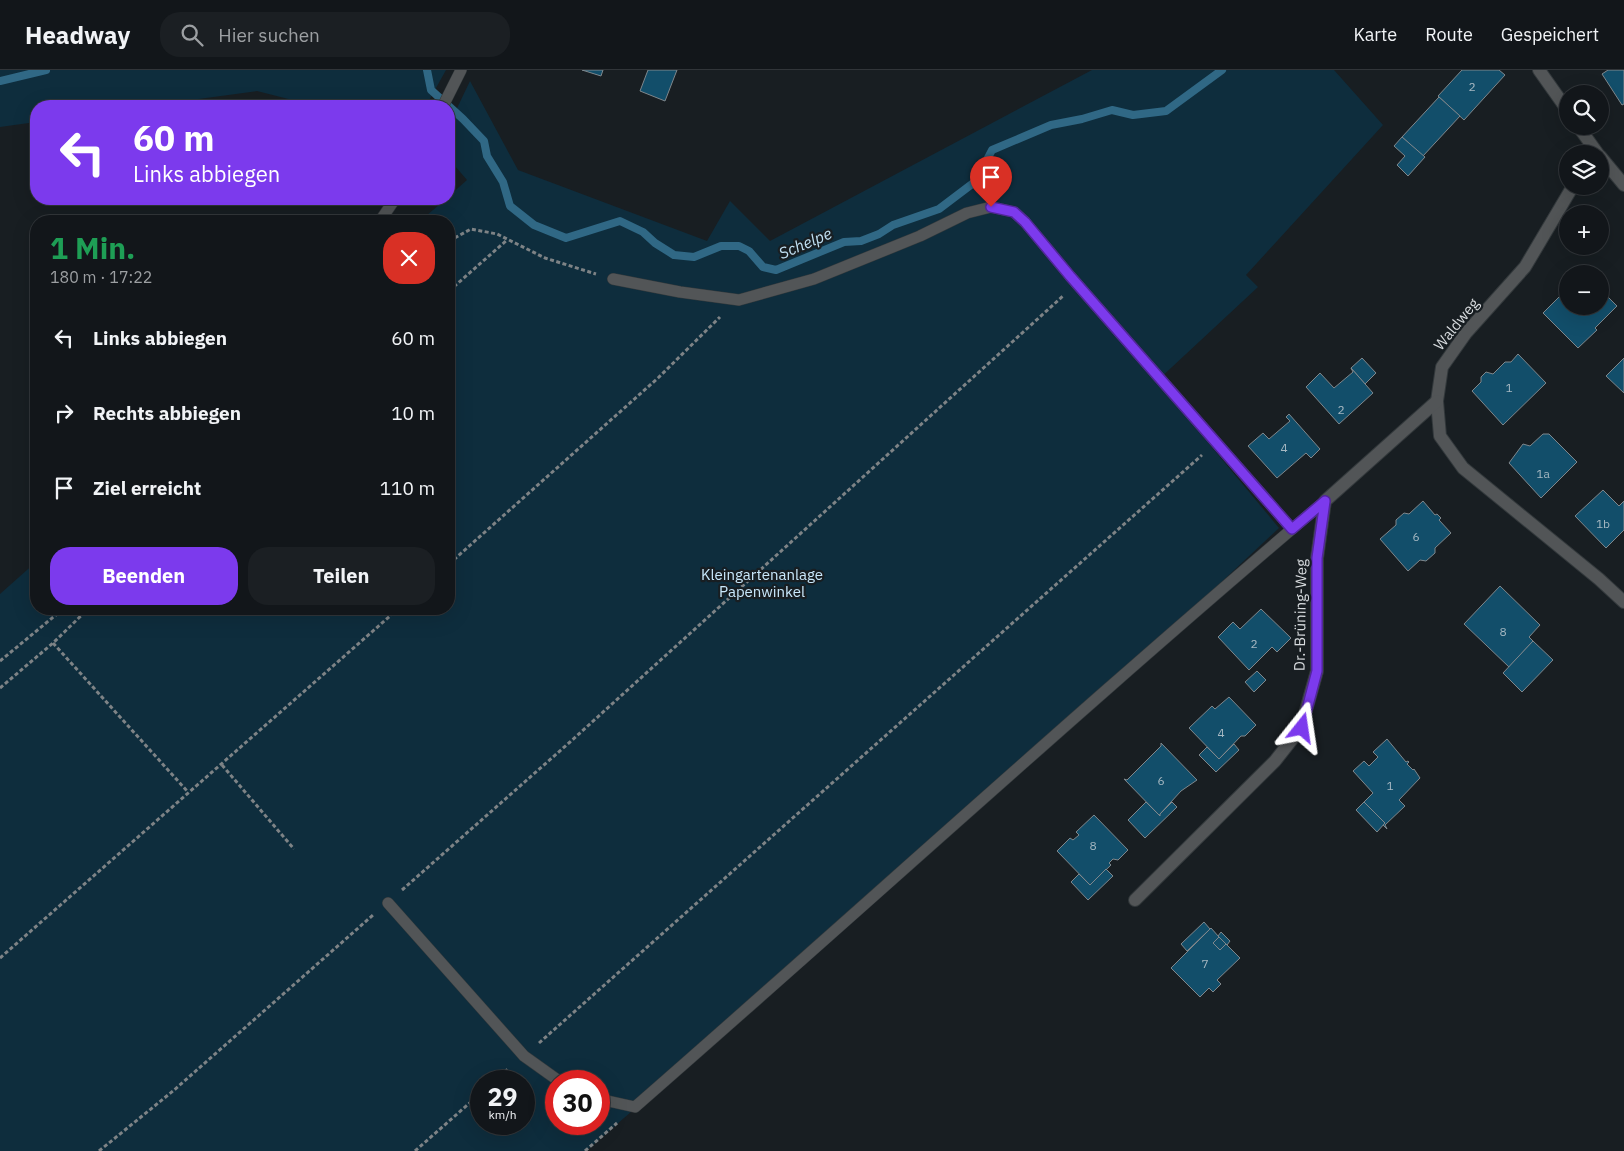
<!DOCTYPE html>
<html lang="de">
<head>
<meta charset="utf-8">
<style>
	:root { --surface:#12161a; --page:#1b1f23; --text:#f1f3f6; --muted:#9c9fa2; --line:#313539; --accent:#7c3aed }
	body { margin:0; font-family:"IBM Plex Sans",sans-serif; background:var(--page); color:var(--text); height:100vh; display:flex; flex-direction:column; font-size:19px; white-space:nowrap }
	* { box-sizing:border-box; margin:0 }
	p { font-size:16px; color:var(--muted) }
	.icon { flex:none; width:28px; height:28px; fill:none; stroke:currentColor; stroke-width:2; stroke-linecap:round; stroke-linejoin:round }
	.map { position:relative; flex:1; overflow:hidden }
	.panel { position:absolute; left:30px; top:145px; width:425px; height:400px; display:flex; flex-direction:column; background:var(--surface); border-radius:20px; box-shadow:0 5px 20px #0002,0 0 0 1px var(--line) }
	.panel>* { flex:none }
	.top-card { position:absolute; left:30px; top:30px; width:425px; height:105px; border-radius:20px; box-shadow:0 5px 20px #0002,0 0 0 1px var(--line); background:#7c3aed; color:#fff; overflow:hidden }
	.tools { position:absolute; left:1559px; top:15px; display:grid; gap:10px }
	.tools a { display:grid; place-items:center; width:50px; height:50px; border-radius:50%; background:var(--surface); box-shadow:0 5px 20px #0002,0 0 0 1px var(--line); font-size:25px }
	.speed { position:absolute; left:470px; top:1000px; display:flex; gap:10px; font-size:25px; font-weight:700; text-align:center }
	.speed>* { display:grid; place-content:center; width:65px; height:65px; border-radius:50%; background:var(--surface); box-shadow:0 5px 20px #0002,0 0 0 1px var(--line); line-height:1 }
	.speed small { font-size:12px; font-weight:400 }
	.speed .limit { border:8px solid #d22; background:#fff; color:#111 }
	.pin { position:absolute; display:grid; place-items:center; width:42px; height:42px; color:#fff; margin:-51px -21px; border-radius:50% 50% 50% 0; rotate:-45deg; box-shadow:0 0 5px #0007 }
	.pin .icon { rotate:45deg }
	.me { position:absolute; width:55px; margin:-28px; rotate:15deg; stroke-linejoin:round; filter:drop-shadow(0 0 4px #0008) }
	.turn { display:flex; align-items:center; gap:18px; height:105px; padding:0 20px; font-size:22px }
	.turn .icon { width:65px; height:65px; stroke-width:2.5 }
	.turn b { display:block; font-size:35px; line-height:42px }
	.round { display:grid; place-items:center; flex:none; width:52px; height:52px; border-radius:20px; background:var(--page) }
	.headline { display:flex; align-items:center; justify-content:space-between; height:85px; padding:0 20px }
	h1 { font-size:30px; font-weight:800; line-height:38px; color:#1e9e55 }
	.primary-button { display:flex; gap:10px; margin-top:auto; padding:10px 20px }
	.primary-button a { flex:1; height:58px; border-radius:20px; background:var(--accent); color:#fff; font-size:20px; font-weight:800; line-height:58px; text-align:center }
	.primary-button a+a { background:var(--page); color:var(--text) }
	ul { padding:0; list-style:none }
	li { display:flex; align-items:center; gap:15px; height:75px; padding:0 20px }
	li div { flex:1 }
	li b { display:block; font-size:19px }
	li em { font-style:normal }
	header { display:flex; align-items:center; gap:30px; box-sizing:border-box; height:70px; padding:0 25px; background:var(--surface); border-bottom:1px solid var(--line) }
	header strong { font-size:24px }
	nav { display:flex; gap:28px; margin-inline-start:auto; font-size:18px }
	.search { width:350px; height:45px; background:var(--page); display:flex; align-items:center; gap:12px; box-sizing:border-box; padding:0 18px; border-radius:20px; color:var(--muted); font-size:19px }
	.map>svg:first-child { display:block }
	.green { fill:#0e2d3d; fill-rule:evenodd }
	.lines { fill:none; stroke-linecap:round; stroke-linejoin:round }
	.stream { stroke:#306885; stroke-width:8 }
	.building { fill:#124e6a; stroke:#7f878c }
	.service-casing { stroke:#33393c; stroke-width:12 }
	.minor-casing { stroke:#33393c; stroke-width:14 }
	.path { stroke:#7e8386; stroke-width:3; stroke-dasharray:4 2.5; stroke-linecap:butt }
	.service { stroke:#525557; stroke-width:11 }
	.minor { stroke:#525557; stroke-width:12 }
	.route-casing { stroke:#51269a; stroke-width:12 }
	.route { stroke:#7c3aed; stroke-width:9 }
	.labels { text-anchor:middle; dominant-baseline:central; stroke-width:4.5; stroke-linejoin:round; paint-order:stroke }
	.number-label { font-size:12px; fill:#a6b8c2 }
	.street-label { font-size:15px; fill:#d8dcdf; stroke:#181e22 }
	.park-label { font-size:15px; fill:#c9e8fb; stroke:#181e22 }
	.water-label { font-size:16px; font-style:italic; fill:#c1e0f3; stroke:#181e22 }
</style>
</head>
<body>
<header>
<strong>Headway</strong>
<div class="search"><svg class="icon" aria-label="search" viewBox="0 0 24 24"><circle cx="10" cy="10" r="6"/><path d="M15 15l6 6"/></svg>Hier suchen</div>
<nav><a>Karte</a><a>Route</a><a>Gespeichert</a></nav>
</header>
<div class="map">
<svg width="1624" height="1081" viewBox="0 0 1624 1081">
	<rect width="100%" height="100%" fill="#181e22"/>
	<g class="green">
		<path d="M0,0H446L426,36H316L257,21L147,36H36V52L0,57Z"/>
		<path d="M1092,0H1334L1383,55L1246,205L1258,217L1157,311L1279,458L982,737L586,1081H0V524L36,492V539H449V151H420L446,129H449V126L467,110L449,89V55L470,11L518,100L707,171L730,131L770,171ZM481,1011H524V1054H481ZM556,1011H599V1054H556Z"/>
	</g>
	<g class="lines">
		<g class="stream">
			<path d="M427,0L431,20L463,49L484,71L487,86L503,112L510,136L534,155L566,168L620,151L643,162L655,173L674,185L694,187L721,176H739L749,181L763,197L776,200L844,172L861,171L879,164L893,155L939,139L976,111L992,80L1051,55L1082,49L1112,40L1133,45L1166,41L1222,0"/>
			<path d="M0,11L46,0"/>
		</g>
	</g>
	<g class="building">
		<path d="M582,0H603L601,6Z"/>
		<path d="M648,0H677L665,31L640,21Z"/>
		<path d="M1462,0H1499L1505,5L1464,50L1438,26Z"/>
		<path d="M1608,0H1624V34L1622,35L1602,4Z"/>
		<path d="M1439,27L1460,46L1423,86L1402,67Z"/>
		<path d="M1402,67L1425,87L1408,106L1397,95L1405,86L1394,76Z"/>
		<path d="M1600,216L1603,217L1608,221V227L1617,236L1595,258L1597,260L1578,278L1543,243L1568,218V236H1600Z"/>
		<path d="M1518,284L1546,313L1503,355L1472,321L1481,312V307L1486,302L1493,304L1505,292H1511Z"/>
		<path d="M1362,288L1376,303L1365,314L1351,298Z"/>
		<path d="M1624,288V323L1606,306Z"/>
		<path d="M1351,298L1373,323L1339,354L1306,317L1320,303L1334,318L1353,302Z"/>
		<path d="M1289,344L1320,379L1311,388L1306,383L1277,408L1248,376L1263,363L1269,369L1290,351L1286,347Z"/>
		<path d="M1543,364H1549L1577,392L1541,428L1509,393L1523,374L1530,376Z"/>
		<path d="M1603,420L1619,436L1624,431V460L1606,478L1575,446Z"/>
		<path d="M1423,431L1435,445L1437,444L1441,448L1439,450L1451,463L1435,478V483L1426,491L1420,490L1408,501L1380,469L1396,455V450L1404,443L1409,444Z"/>
		<path d="M1500,516L1540,555L1529,567L1533,571L1509,597L1464,554Z"/>
		<path d="M1261,539L1291,568L1277,582L1272,577L1249,600L1218,567L1233,552L1240,559Z"/>
		<path d="M1533,571L1553,590L1522,622L1503,603Z"/>
		<path d="M1257,601L1266,610L1254,622L1245,612Z"/>
		<path d="M1229,627L1256,655L1245,666H1241L1219,689L1189,658L1212,636L1215,639Z"/>
		<path d="M1387,669L1406,692L1408,691L1409,692L1407,694L1413,700L1414,699L1420,708L1399,730L1405,736L1385,755L1387,759L1383,755L1385,753L1364,732L1373,723L1353,701L1364,691L1369,696L1378,687L1373,682Z"/>
		<path d="M1161,673L1197,710L1181,721L1160,744V746L1124,709L1127,710L1161,676Z"/>
		<path d="M1234,674L1239,680L1216,702L1199,685L1207,677L1219,689Z"/>
		<path d="M1146,732L1160,746V744L1172,732L1177,737L1145,768L1128,750Z"/>
		<path d="M1364,732L1385,753L1377,762L1356,740Z"/>
		<path d="M1094,745L1128,780L1118,790L1113,789L1109,793L1111,795L1090,815L1057,781L1070,768L1073,770L1079,765L1076,762Z"/>
		<path d="M1106,799L1113,806L1088,830L1071,812L1079,804L1090,815Z"/>
		<path d="M1204,852L1210,859L1187,881L1181,874Z"/>
		<path d="M1211,858L1219,867L1213,873L1220,880L1226,874L1240,888L1217,910L1221,914L1213,922L1209,918L1200,927L1171,898Z"/>
		<path d="M1221,862L1230,871L1227,875L1218,866Z"/>
		<path d="M1219,867L1226,874L1220,880L1213,873Z"/>
	</g>
	<g class="lines">
		<g class="service-casing">
			<g id="service">
				<path d="M443,36L461,0"/>
				<path d="M380,151L395,129"/>
				<path d="M613,209L680,222L739,230L814,209L920,166L967,143L991,137L1014,142L1025,152L1070,206L1292,459"/>
				<path d="M388,833L524,986L559,1011"/>
				<path d="M599,1029L635,1037C865,836 1091,629 1325,431"/>
			</g>
		</g>
		<g class="minor-casing">
			<g id="minor">
				<path d="M1539,0L1568,41"/>
				<path d="M1578,56L1598,84"/>
				<path d="M1600,86L1624,115"/>
				<path d="M1573,116L1525,197L1466,263L1442,297L1437,331L1440,366L1463,398L1599,509L1624,532"/>
				<path d="M1135,830L1275,691L1301,658L1317,601V488L1325,431L1437,331"/>
			</g>
		</g>
		<g class="path">
			<path d="M449,171L471,159L497,164L545,188L596,204"/>
			<path d="M449,221L507,170"/>
			<path d="M449,494L658,308L720,247"/>
			<path d="M53,573L188,722"/>
			<path d="M0,591L63,539"/>
			<path d="M0,618L53,573L88,539"/>
			<path d="M222,695L294,779"/>
			<path d="M402,820L570,672L1063,226"/>
			<path d="M0,888L398,539"/>
			<path d="M539,973L1202,385"/>
			<path d="M495,1011L509,998"/>
			<path d="M99,1081L173,1021L373,845"/>
			<path d="M415,1081L481,1023"/>
			<path d="M585,1081L617,1053"/>
		</g>
		<use href="#service" class="service"/>
		<use href="#minor" class="minor"/>
	</g>
	<g class="lines">
		<g class="route-casing">
			<path id="route" d="M991,137L1014,142L1025,152L1070,206L1292,459L1325,431L1317,488V601L1302,658"/>
		</g>
		<use href="#route" class="route"/>
	</g>
	<g class="labels">
		<g class="number-label">
			<text x="1472" y="16">2</text>
			<text x="1509" y="317">1</text>
			<text x="1341" y="339">2</text>
			<text x="1284" y="377">4</text>
			<text x="1543" y="403">1a</text>
			<text x="1603" y="453">1b</text>
			<text x="1416" y="466">6</text>
			<text x="1503" y="561">8</text>
			<text x="1254" y="573">2</text>
			<text x="1221" y="662">4</text>
			<text x="1161" y="710">6</text>
			<text x="1390" y="715">1</text>
			<text x="1093" y="775">8</text>
			<text x="1205" y="893">7</text>
		</g>
		<g class="street-label">
			<text transform="translate(1456 254) rotate(-51)">Waldweg</text>
			<text transform="translate(1300 545) rotate(-89)">Dr.-Brüning-Weg</text>
		</g>
		<g class="park-label">
			<text x="762" y="504">Kleingartenanlage<tspan x="762" dy="17">Papenwinkel</tspan></text>
		</g>
		<g class="water-label">
			<text transform="translate(805 173) rotate(-23)">Schelpe</text>
		</g>
	</g>
</svg>
<div class="tools">
<a><svg class="icon" aria-label="search" viewBox="0 0 24 24"><circle cx="10" cy="10" r="6"/><path d="M15 15l6 6"/></svg></a>
<a><svg class="icon" aria-label="layers" viewBox="0 0 24 24"><path d="M12 4l9 5-9 5-9-5zM3 14l9 5 9-5"/></svg></a>
<a>+</a>
<a>−</a>
</div>
<div class="speed"><div>29<small>km/h</small></div><div class="limit">30</div></div>
<div class="pin" style="left:991px;top:137px;background:#d93025"><svg class="icon" aria-label="arrive" viewBox="0 0 24 24"><path d="M6 21V4h12l-3 4 3 4H6"/></svg></div>
<svg class="me" style="left:1302px;top:658px" viewBox="-20 -20 40 40"><path d="M0-17L14 15 0 8-14 15z" fill="#7c3aed" stroke="#fff" stroke-width="4"/></svg>
<div class="top-card">
<div class="turn"><svg class="icon" aria-label="left" viewBox="0 0 24 24"><path d="M17 20v-9H6M10 6l-5 5 5 5"/></svg><div><b>60 m</b>Links abbiegen</div></div>
</div>
<section class="panel">
<div class="headline"><div><h1>1 Min.</h1><p>180 m · 17:22</p></div><a class="round" style="background:#d93025;color:#fff"><svg class="icon" aria-label="close" viewBox="0 0 24 24"><path d="M6 6l12 12M18 6L6 18"/></svg></a></div>
<ul>
<li><svg class="icon" aria-label="left" viewBox="0 0 24 24"><path d="M17 20v-9H6M10 6l-5 5 5 5"/></svg><div><b>Links abbiegen</b></div><em>60 m</em></li>
<li><svg class="icon" aria-label="right" viewBox="0 0 24 24"><path d="M7 20v-9h11M14 6l5 5-5 5"/></svg><div><b>Rechts abbiegen</b></div><em>10 m</em></li>
<li><svg class="icon" aria-label="arrive" viewBox="0 0 24 24"><path d="M6 21V4h12l-3 4 3 4H6"/></svg><div><b>Ziel erreicht</b></div><em>110 m</em></li>
</ul>
<div class="primary-button"><a>Beenden</a><a>Teilen</a></div>
</section>
</div>
</body>
</html>
